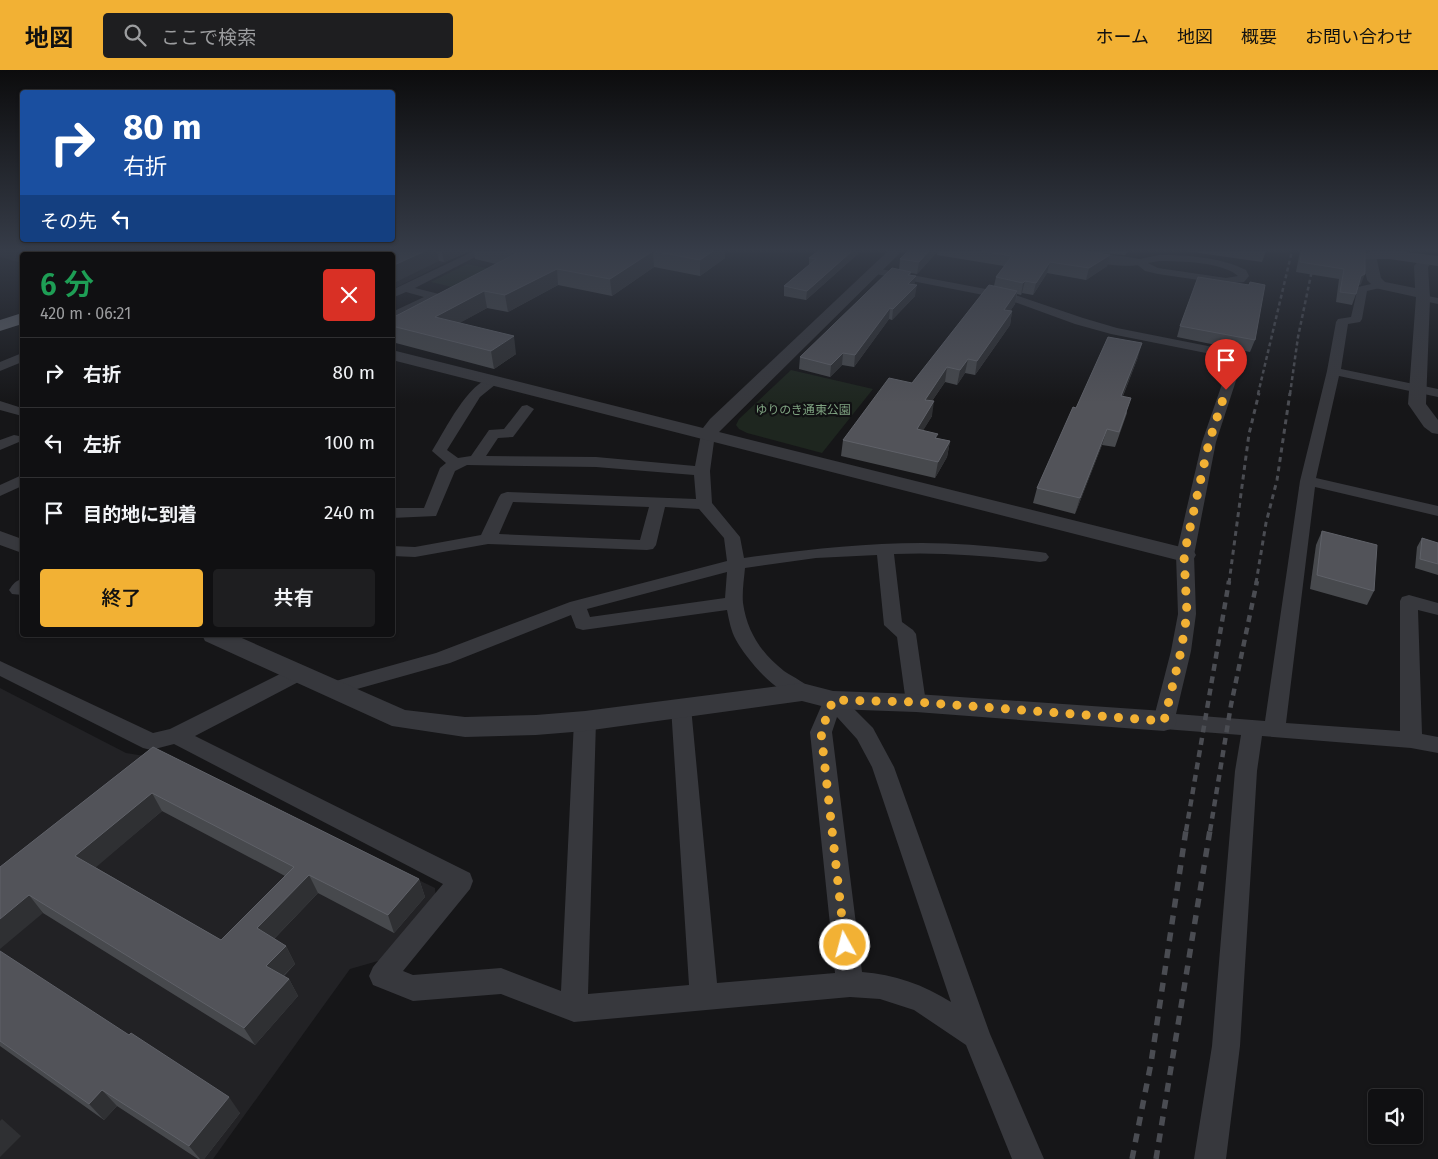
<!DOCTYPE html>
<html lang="ja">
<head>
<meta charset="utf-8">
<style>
	:root { --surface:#101012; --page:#1e1e20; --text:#f1f3f6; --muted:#9c9d9f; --line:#303032; --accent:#f2b134 }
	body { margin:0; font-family:"Fira Sans","Noto Sans JP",sans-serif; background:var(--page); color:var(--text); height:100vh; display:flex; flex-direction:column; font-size:19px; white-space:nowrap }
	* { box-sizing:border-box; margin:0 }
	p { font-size:16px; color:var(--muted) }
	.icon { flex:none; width:28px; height:28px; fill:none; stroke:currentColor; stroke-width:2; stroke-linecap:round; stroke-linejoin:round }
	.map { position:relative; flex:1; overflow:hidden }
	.details { position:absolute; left:20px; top:182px; width:375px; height:385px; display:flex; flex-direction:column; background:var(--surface); border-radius:5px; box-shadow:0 1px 4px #0004,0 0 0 1px var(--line) }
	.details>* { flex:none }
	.hud { position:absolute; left:20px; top:20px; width:375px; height:152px; border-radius:5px; box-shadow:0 1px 4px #0004,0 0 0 1px var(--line); background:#1a4fa0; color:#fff; overflow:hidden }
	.tools { position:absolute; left:1368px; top:1019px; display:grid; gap:10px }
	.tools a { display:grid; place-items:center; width:55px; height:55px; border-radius:5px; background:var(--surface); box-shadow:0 1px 4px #0004,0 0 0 1px var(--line); font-size:25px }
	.pin { position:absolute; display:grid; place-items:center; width:42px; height:42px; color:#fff; margin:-51px -21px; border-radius:50% 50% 50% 0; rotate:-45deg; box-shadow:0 0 5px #0007 }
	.pin .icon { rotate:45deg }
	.me { position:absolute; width:55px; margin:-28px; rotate:353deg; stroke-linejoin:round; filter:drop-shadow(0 0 4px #0008) }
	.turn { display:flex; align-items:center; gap:18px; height:105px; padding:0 20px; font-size:22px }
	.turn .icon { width:65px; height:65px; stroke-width:2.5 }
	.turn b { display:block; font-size:35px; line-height:42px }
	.then { display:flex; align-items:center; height:48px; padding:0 20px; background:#0003; gap:10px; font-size:19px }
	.round { display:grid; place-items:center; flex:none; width:52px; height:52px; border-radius:5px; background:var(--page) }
	.overview { display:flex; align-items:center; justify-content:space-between; height:85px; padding:0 20px }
	h1 { font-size:30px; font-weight:600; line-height:38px; color:#1e9e55 }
	.button { display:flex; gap:10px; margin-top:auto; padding:10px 20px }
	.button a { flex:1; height:58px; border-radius:5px; background:var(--accent); color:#111; font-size:20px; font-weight:600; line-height:58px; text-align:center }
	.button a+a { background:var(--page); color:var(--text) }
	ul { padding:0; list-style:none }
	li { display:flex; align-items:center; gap:15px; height:70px; padding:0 20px; border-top:1px solid var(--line) }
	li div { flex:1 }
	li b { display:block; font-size:19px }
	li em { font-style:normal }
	header { display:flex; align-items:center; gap:30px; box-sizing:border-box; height:70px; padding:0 25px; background:var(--accent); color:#111 }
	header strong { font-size:24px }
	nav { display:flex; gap:28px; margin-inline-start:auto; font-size:18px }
	.search { width:350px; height:45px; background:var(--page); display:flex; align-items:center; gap:12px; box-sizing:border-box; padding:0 18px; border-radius:5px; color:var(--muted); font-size:19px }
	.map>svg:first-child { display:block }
	.built { fill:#222225 }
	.green { fill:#1e261f }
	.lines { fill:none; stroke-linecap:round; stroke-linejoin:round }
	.minor { fill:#37383d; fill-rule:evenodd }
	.tertiary { fill:#37383d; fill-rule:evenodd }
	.secondary { fill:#45474d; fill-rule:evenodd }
	.trunk { fill:#5b5e65; fill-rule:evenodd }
	.rail-far3 { stroke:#4a4c52; stroke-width:2.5; stroke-dasharray:4 3; stroke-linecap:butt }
	.rail-far2 { stroke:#4a4c52; stroke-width:3; stroke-dasharray:5 4.5; stroke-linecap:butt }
	.rail-far1 { stroke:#4a4c52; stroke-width:4.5; stroke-dasharray:7 5.5; stroke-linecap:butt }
	.rail { stroke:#4a4c52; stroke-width:5.5; stroke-dasharray:9 8; stroke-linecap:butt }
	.wall { fill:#47494d; fill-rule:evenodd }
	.shaded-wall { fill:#2f3033 }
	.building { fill:#525359; stroke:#5f6168; fill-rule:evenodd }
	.route { stroke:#f2b134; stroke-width:9; stroke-dasharray:0 16.2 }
	.labels { text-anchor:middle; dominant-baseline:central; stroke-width:4.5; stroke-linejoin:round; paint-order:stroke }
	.far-park-label { font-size:12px; fill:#7fa381; stroke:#111113 }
</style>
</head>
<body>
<header>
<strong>地図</strong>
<div class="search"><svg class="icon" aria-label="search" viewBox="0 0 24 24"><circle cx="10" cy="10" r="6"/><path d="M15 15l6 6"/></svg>ここで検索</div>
<nav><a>ホーム</a><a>地図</a><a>概要</a><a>お問い合わせ</a></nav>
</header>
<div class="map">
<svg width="1438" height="1089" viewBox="0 0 1438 1089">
	<rect width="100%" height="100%" fill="#161618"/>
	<g class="built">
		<path d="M5,181H159L148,185H22V193L0,187V182Z"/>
		<path d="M219,181H450L460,183L461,185L393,219L392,185H208Z"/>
		<path d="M0,618L126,683L176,691L435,818L436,831L385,889L350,899L213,1089H0Z"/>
	</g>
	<g class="green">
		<path d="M467,194L500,201L465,220L431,212Z"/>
		<path d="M791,300L873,319L822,383L747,363L739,359L736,355L739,349Z"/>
	</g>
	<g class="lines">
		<g class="minor">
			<path d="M474,181H487L415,218L439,224L441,226L439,228L392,250V242L424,227L406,222L392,228V220Z"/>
			<path d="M1159,185C1187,185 1220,187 1246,200L1249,206L1244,212L1226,214L1158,204L1145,201L1134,192L1135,190ZM1159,191C1179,191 1223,192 1238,206L1226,208L1158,198L1148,193Z"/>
			<path d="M875,198L1012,224L1083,248L1117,258L1238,282L1244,286L1216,372L1194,485L1196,544L1191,581L1176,644L1265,651L1300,411L1327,301L1336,252L1338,249L1351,247L1358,217L1380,212L1386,215L1384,217L1367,221L1362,249L1360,252L1348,254L1341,299L1438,319V327L1339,306L1316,408L1438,436V446L1315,417L1286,653L1400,661V531L1402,527L1409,525L1438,533V545L1418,540L1422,664L1438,667V683L1411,678L1262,666L1257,701L1240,976L1226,1089H1194L1212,976L1235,701L1241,665L1164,659L1156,656L1153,651L1171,581L1178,544L1176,485L1202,372L1231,288L1111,264L1075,254L1009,230L871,203L870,201Z"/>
			<path d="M1423,225L1438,228V234L1419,230L1417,228Z"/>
			<path d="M22,283V292L0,301V292Z"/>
			<path d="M494,306L501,310L480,327L447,380L458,388L471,386L489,360L504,359L522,336L527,335L534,339L513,367L498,368L486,386L596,387L695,396L701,364L703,361H713L715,364L710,401L712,433L740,467L744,488C803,480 862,473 922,473C962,473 1001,477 1040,482L1046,483L1049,487L1046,491L1040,492C991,486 943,482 894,484L902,552L913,560L916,564L926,633L923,638L916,640L909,638L906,633L897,567L884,555L877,485L816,488L745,498C744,509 742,522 743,533C747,562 762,584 784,601C794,608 806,612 812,622L809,627C784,635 747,590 736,570C731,561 729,550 727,540L583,560L576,558L571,545L450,593L332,626L325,624L322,619L325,614L436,583L570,532L727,491L724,468L699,439L665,437L656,475L653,479L647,480L488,474L415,487L392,486V476L415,477L481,465L499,427L501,424L507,422L696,429L694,405L596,397L467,395L455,401L436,446L392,448V438H424L440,398L446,393L432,381C446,359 467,313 494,306ZM513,432L649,437L640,470L499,464ZM727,502L725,528L590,547L587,539Z"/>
			<path d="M0,331L22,338V346L0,340Z"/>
			<path d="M14,365L19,366L21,369L19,372L0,380V370Z"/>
			<path d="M22,405V416L0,426V415Z"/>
			<path d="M22,509V525L12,524L9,520C13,514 15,511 22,509Z"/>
			<path d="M0,591L153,663L170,659L292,598L299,596L306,598L309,603L306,608L195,666L470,803L473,811L470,819L403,901L413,905L501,898L561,921L574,651L577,646L585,643L593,646L596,651L588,924L689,915L671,637L674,632L681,630L688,632L691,637L717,913L835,903L810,662L826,625L833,623L840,625L873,658L894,697L990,964L1044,1089H1012L966,975L914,940L880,929L850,927L574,952L501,924L413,931L373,915L369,906L373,897L443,814L174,674L151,680L143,678L0,606ZM837,647L857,669L872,697L951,932C924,915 894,904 862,902L832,662Z"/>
		</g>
		<g class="tertiary">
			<path d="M888,181H902L719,362L1193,480L1196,485L1193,490L1185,492L1177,490L392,290V280L703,358L710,349Z"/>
			<path d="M1040,181C1054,180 1140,185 1146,192C1137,203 1063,187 1047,185Z"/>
			<path d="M1369,182L1376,186L1381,208L1385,212L1415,218L1414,196L1423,186L1428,185L1435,189L1428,197L1430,228L1426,334L1438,350V364L1432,363L1424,357L1408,334L1416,227L1375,218L1367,210L1362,186Z"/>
			<path d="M0,461L22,469V483L0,475Z"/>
			<path d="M202,565H235L405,640L465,647L536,645L585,641L802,613L833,621L916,624L1164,641L1174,644L1177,651L1174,658L1164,661L916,642L833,639L802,631L585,661L536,665L465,667L392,656L205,571Z"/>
		</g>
		<path class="secondary" d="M1375,181H1399L1438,186V196L1389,189H1364L1361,186L1364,183Z"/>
		<g class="trunk">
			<path d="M164,181H186L181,185H158Z"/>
			<path d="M22,243V254L0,261V250Z"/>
		</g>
		<g class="rail-far3">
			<path d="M1258,324L1292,181"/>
			<path d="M1290,324L1298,267L1316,181"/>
		</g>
		<g class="rail-far2">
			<path d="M1229,513L1249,364L1259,323"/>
			<path d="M1256,513L1266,453L1277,410L1290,323"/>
		</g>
		<g class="rail-far1">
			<path d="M1186,761L1229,511"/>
			<path d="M1210,761L1231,635L1257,511"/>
		</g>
		<g class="rail">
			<path d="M1132,1089L1151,993L1186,760"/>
			<path d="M1156,1089L1210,760"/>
		</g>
	</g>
	<g class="wall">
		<path d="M20,181H133L121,185H22V187Z"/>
		<path d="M310,181H470L444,192L439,191L317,182Z"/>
		<path d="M474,181H725V188L700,206L654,197L612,226L558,215L508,242L487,238L459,253L516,284L494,299L392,272V248L496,194L475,189Z"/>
		<path d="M818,181H861L806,230L784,226V216L809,195V188Z"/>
		<path d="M908,181H1128L1125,185L1101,183L1110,185L1107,196L1086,210L1047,203L1033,225L1022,223L1021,225L1017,224L1015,234L1010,241H1012L1010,255L975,305L965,303L957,315L945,312L932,331V346L923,360L937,368L950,371L947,387L935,408L841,386L843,370L912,313L994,216L996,207L1004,196L937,185L938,181L917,204L911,203L910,205L915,215V226L892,250L889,249L854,297L842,295L830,307L799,299L800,287L899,200L900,189Z"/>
		<path d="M1185,181H1266L1262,192Z"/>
		<path d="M1300,181H1365L1361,214L1358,216L1356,224L1352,235L1336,232L1339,209L1296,202Z"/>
		<path d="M1249,214L1255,270L1250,282L1177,267L1180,256Z"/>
		<path d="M1138,287L1123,326L1127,343L1115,377L1102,375L1075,444L1033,433L1037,418Z"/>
		<path d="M1322,461L1374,521L1367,535L1310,519L1316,475Z"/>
		<path d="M1422,468L1438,473V505L1415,498L1417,477Z"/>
		<path d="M153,677L419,809L425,827L394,863L318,823L274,869L286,876L295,894L284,906L289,909L298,926L255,975L43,843L0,797ZM162,741L285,806L221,870L95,797Z"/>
		<path d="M0,881L240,1043L204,1089H198L117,1036L104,1050L0,976Z"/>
	</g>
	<g class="shaded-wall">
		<path d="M99,181H133L121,185H87Z"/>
		<path d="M425,181H437L439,191L392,214V196Z"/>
		<path d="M442,181H470L444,192Z"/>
		<path d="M653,181L654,197L612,226L610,209Z"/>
		<path d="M713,181H725V188L700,206V190Z"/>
		<path d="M852,181H861L806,230L807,221Z"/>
		<path d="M929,181H938L917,204L919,192Z"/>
		<path d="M1110,185L1107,196L1086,210L1089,198Z"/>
		<path d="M1050,192L1047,203L1033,225L1036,213Z"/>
		<path d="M557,199L558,215L508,242L505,225Z"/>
		<path d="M1365,204L1361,214L1356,217L1361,206Z"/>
		<path d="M916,206L914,217L908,214Z"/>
		<path d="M1025,211L1022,223L1021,225L1023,213Z"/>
		<path d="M917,215L915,226L892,250L893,239Z"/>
		<path d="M484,221L487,238L438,265L435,247Z"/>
		<path d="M1017,221L1015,234L1002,253L1004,240Z"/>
		<path d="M890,238L889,249L854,297L855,285Z"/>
		<path d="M1012,241L1010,255L975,305L977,291Z"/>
		<path d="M514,266L516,284L494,299L491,281Z"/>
		<path d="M1142,273L1138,287L1117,341L1121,326Z"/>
		<path d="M843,283L842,295L830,307L831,295Z"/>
		<path d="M968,289L965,303L957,315L960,300Z"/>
		<path d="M947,297L945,312L923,344L925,330Z"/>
		<path d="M934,331L932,346L915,374L917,359Z"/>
		<path d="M1107,359L1102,375L1075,444L1080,428Z"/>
		<path d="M950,371L947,387L935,408L938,392Z"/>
		<path d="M152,723L162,741L88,804L75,786Z"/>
		<path d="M309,805L318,823L267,876L257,858Z"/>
		<path d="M419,809L425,827L394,863L388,845Z"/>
		<path d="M29,825L43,843L0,879V849Z"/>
		<path d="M286,876L295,894L276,913L266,896Z"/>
		<path d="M289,909L298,926L255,975L244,958Z"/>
		<path d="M102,1020L117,1036L104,1050L89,1034Z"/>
		<path d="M229,1027L240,1043L204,1089H200L189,1076Z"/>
		<path d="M2,1049L21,1066L0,1087V1051Z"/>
	</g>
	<g class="building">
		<path d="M40,181H99L87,185H58Z"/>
		<path d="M317,181H425L392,196V185H317Z"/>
		<path d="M507,181H713L700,190L653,181L610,209L557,199L505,225L484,221L435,247L514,266L491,281L392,256V248L517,183Z"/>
		<path d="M818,181H852L807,221L784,216L816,189L809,188Z"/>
		<path d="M908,181H929L919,192L900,189Z"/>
		<path d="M981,181H1085L1110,185L1089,198L1050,192L1036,213L1025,211L1023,213L996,207L1012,186Z"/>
		<path d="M1302,181H1365V204L1361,206L1356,224L1340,222L1344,199L1300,192Z"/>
		<path d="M892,198L911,202L908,205L916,206L908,214L917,215L893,239L890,238L855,285L843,283L831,295L800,287Z"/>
		<path d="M1198,207L1249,215L1250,212L1265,215L1255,270L1180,256Z"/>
		<path d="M989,215L1017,221L1004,240L1012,241L977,291L968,289L960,300L947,297L925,330L934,331L917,359L938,364L935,368L950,371L938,392L843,370L889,308L912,313Z"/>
		<path d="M1108,267L1142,273L1121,326L1131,328L1119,362L1107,359L1080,428L1037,418L1073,337L1076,338Z"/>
		<path d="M1322,461L1377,475L1374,521L1317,505Z"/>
		<path d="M1422,468L1438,473V494L1420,489Z"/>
		<path d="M153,677L419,809L388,845L309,805L257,858L286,876L266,896L289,909L244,958L29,825L0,849V797ZM152,723L294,797L221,870L75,786Z"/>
		<path d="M0,881L129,965L131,963L229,1027L189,1076L102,1020L89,1034L0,971Z"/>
	</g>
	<linearGradient id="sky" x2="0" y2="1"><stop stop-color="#0c0c0d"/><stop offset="0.54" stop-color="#363c48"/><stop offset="1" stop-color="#363c48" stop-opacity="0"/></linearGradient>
	<rect width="1438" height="333" fill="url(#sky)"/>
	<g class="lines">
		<path class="route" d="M845,875L821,662L833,630L916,632L1164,651L1181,581L1187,544L1184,485L1209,372L1226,320"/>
	</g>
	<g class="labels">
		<g class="far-park-label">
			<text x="803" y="340">ゆりのき通東公園</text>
		</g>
	</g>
</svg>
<div class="tools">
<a><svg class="icon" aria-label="sound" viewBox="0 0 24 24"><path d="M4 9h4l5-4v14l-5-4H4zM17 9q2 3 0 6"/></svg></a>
</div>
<div class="pin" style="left:1226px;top:320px;background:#d93025"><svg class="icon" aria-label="arrive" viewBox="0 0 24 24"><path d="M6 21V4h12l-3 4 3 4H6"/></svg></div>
<svg class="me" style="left:845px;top:875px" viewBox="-20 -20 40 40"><circle r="17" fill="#f2b134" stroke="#fff" stroke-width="3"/><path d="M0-11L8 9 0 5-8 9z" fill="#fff"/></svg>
<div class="hud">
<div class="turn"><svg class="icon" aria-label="right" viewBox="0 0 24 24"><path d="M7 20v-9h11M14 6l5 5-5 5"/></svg><div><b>80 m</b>右折</div></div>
<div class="then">その先<svg class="icon" aria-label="left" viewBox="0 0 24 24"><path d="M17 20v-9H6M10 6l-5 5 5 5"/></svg></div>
</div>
<section class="details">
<div class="overview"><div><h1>6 分</h1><p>420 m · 06:21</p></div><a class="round" style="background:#d93025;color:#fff"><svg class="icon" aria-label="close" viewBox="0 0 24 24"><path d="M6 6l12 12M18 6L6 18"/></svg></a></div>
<ul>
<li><svg class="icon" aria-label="right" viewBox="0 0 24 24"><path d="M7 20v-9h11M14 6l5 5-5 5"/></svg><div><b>右折</b></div><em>80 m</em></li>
<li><svg class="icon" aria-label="left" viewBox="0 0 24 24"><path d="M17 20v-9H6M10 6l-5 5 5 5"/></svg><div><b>左折</b></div><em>100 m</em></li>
<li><svg class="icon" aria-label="arrive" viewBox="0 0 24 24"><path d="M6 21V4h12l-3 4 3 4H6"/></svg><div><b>目的地に到着</b></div><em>240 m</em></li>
</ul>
<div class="button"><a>終了</a><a>共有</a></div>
</section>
</div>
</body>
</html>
